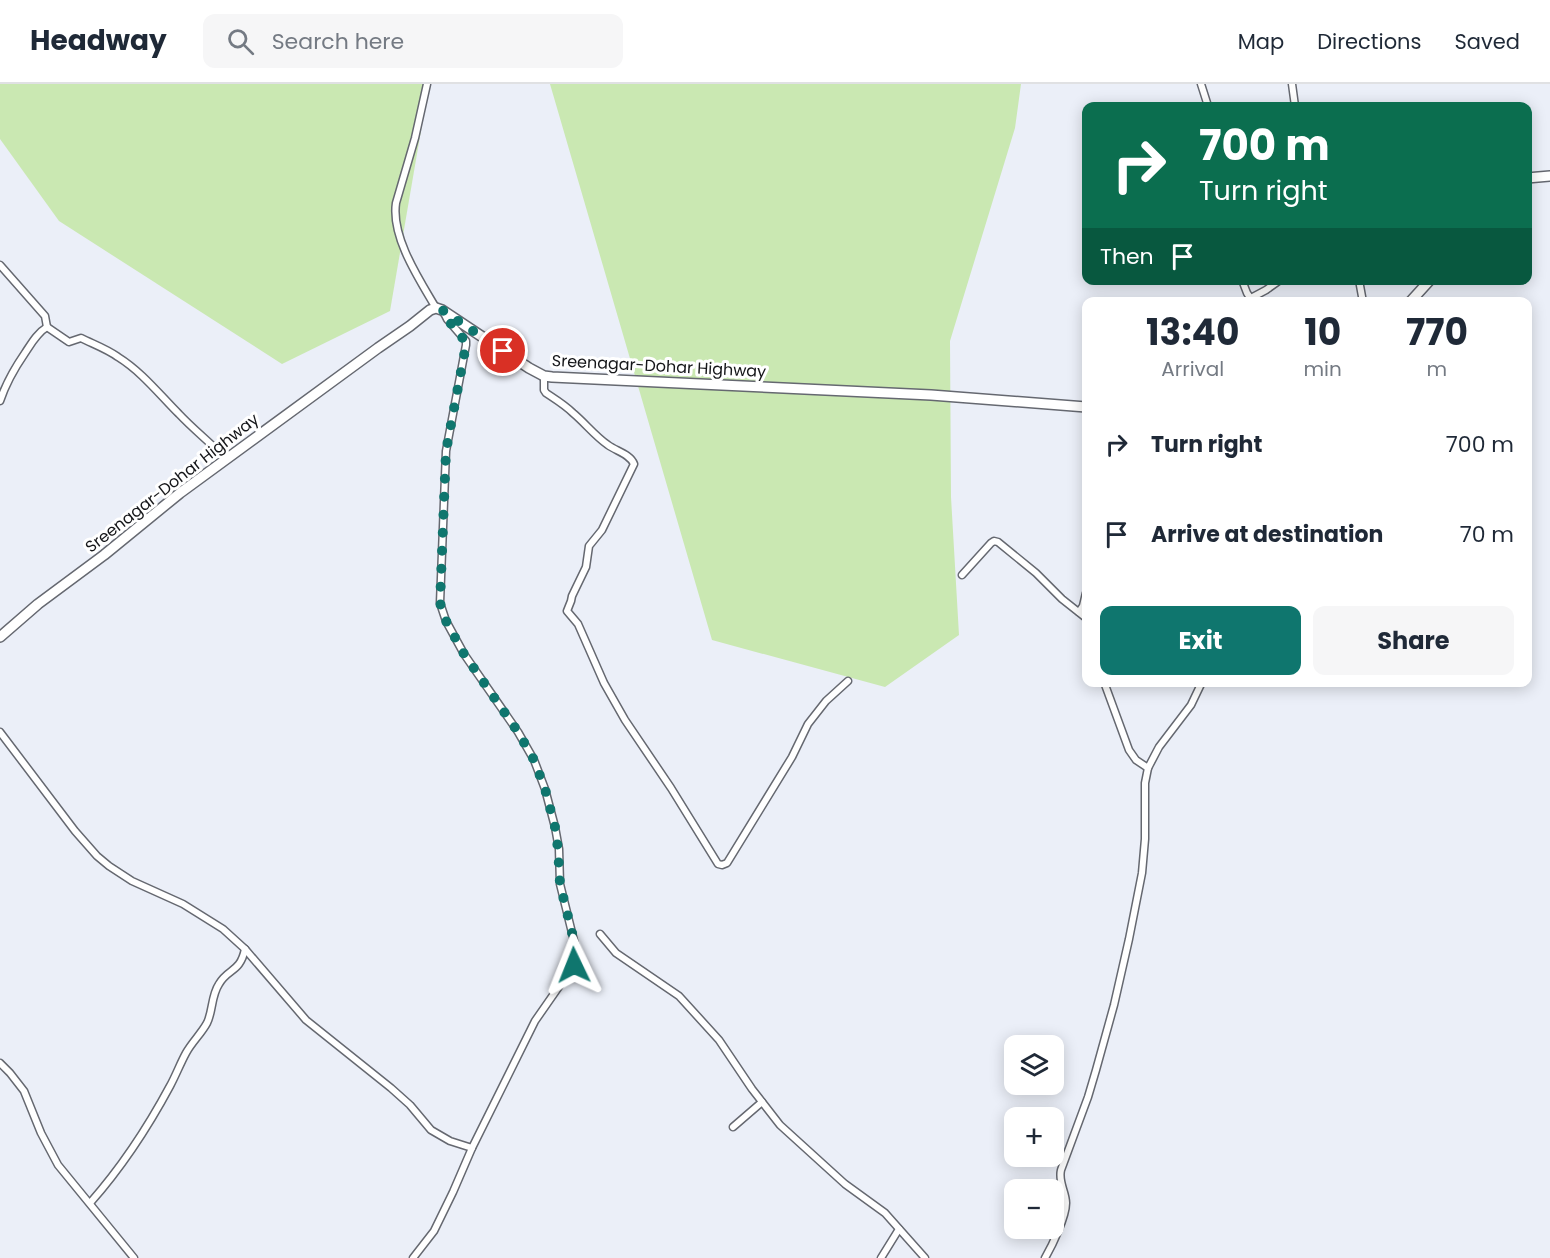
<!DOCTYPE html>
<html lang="en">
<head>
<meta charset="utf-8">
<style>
	:root { --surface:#fff; --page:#f6f6f7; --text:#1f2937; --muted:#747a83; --line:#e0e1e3; --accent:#0f766e }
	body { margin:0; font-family:Poppins,sans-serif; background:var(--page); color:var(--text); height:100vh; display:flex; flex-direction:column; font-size:22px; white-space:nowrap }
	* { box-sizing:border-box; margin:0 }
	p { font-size:20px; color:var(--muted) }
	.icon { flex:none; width:33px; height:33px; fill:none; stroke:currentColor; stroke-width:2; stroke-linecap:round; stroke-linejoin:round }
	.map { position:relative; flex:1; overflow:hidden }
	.panel { position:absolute; left:1082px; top:213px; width:450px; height:390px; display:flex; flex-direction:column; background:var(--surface); border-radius:12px; box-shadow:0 3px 15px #0003 }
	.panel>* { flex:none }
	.top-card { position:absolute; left:1082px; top:18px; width:450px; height:183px; border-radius:12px; box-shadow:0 3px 15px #0003; background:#0b6e4f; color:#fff; overflow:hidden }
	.tools { position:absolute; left:1004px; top:951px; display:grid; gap:12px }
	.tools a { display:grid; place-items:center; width:60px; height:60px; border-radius:12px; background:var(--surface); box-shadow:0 3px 15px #0003; font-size:30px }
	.pin { position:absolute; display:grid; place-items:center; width:51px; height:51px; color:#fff; margin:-26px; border:3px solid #fff; border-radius:50%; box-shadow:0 2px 6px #0007 }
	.me { position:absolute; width:66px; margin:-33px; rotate:358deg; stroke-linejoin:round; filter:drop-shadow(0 0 4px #0008) }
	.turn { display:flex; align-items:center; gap:21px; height:126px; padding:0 18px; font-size:27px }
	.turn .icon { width:78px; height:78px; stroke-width:2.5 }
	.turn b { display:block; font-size:42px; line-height:51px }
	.then { display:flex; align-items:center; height:57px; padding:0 18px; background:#0003; gap:12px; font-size:22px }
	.eta { display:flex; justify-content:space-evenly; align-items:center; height:102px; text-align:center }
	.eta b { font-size:36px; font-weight:700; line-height:42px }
	.cta { display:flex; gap:12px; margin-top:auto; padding:12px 18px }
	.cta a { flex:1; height:69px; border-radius:12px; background:var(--accent); color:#fff; font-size:24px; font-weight:700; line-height:69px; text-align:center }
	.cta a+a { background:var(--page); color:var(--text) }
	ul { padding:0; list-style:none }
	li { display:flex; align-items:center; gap:18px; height:90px; padding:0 18px }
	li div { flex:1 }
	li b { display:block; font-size:22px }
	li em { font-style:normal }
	header { display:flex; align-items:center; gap:36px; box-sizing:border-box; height:84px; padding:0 30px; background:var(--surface); border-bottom:2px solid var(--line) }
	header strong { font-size:28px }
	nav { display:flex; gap:33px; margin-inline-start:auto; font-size:21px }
	.search { width:420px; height:54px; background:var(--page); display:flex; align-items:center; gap:15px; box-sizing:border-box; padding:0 21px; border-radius:12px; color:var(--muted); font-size:22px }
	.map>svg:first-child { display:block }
	.green { fill:#cae8b2 }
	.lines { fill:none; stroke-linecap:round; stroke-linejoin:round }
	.minor-casing { stroke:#656870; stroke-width:9 }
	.primary-casing { stroke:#656870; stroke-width:12 }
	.minor { stroke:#fff; stroke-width:6 }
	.primary { stroke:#fff; stroke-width:9 }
	.route { stroke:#0f766e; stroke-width:10; stroke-dasharray:0 18 }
	.labels { text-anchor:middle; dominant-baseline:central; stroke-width:6; stroke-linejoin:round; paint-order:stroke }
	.street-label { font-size:16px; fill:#151619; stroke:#fff }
</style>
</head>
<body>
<header>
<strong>Headway</strong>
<div class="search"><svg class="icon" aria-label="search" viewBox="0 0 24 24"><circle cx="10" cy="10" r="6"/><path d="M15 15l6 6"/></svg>Search here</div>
<nav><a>Map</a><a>Directions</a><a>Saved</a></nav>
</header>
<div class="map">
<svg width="1550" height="1174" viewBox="0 0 1550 1174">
	<rect width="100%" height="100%" fill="#ebeff8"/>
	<g class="green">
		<path d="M0,0H429L390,227L282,280L59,137L0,55Z"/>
		<path d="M550,0H1021L1015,44L950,257L951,413L959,551L885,603L712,556Z"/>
	</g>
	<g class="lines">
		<g class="minor-casing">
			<g id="minor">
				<path d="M427,0L415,54L396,119C391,153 419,195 436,224"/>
				<path d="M1201,0L1208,22"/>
				<path d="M1292,0L1295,22"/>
				<path d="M0,181L45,232L47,243"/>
				<path d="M1242,196L1247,209L1253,218"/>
				<path d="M1359,196L1363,218"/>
				<path d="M1251,214L1266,206L1280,196"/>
				<path d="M47,243L69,258L81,254C93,260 107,265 118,273C142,288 159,310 179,330C194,346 211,359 226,375"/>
				<path d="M544,292V306L546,309C555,315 565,321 573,329C585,339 595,352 608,361C616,367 630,370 634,380L602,446L589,462L586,483L572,512L571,517L567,527L578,540L604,599L625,636L671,704L718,780L722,781L727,779L792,673L808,640L826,617L848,597"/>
				<path d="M0,317C6,299 14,285 25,269C31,260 37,249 47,243"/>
				<path d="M962,491L991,459L994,457L998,458L1036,489L1062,515L1086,534"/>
				<path d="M1079,528L1083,522L1086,509"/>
				<path d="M1104,598L1129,666L1136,676L1148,684"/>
				<path d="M0,648L75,747L97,772L109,782L132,797L183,820L223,845L245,865L306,936L391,1004L410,1021L431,1046L450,1057L472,1064"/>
				<path d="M600,850L616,869L679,912L719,956L752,1005L780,1041L845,1100L885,1129L925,1174"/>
				<path d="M0,979L10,989L24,1007L41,1049L58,1081L134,1174"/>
				<path d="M733,1043L762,1018"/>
				<path d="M90,1119C121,1084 148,1043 170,1002C176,991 180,980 186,969C192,958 201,950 207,939C213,927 211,912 219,900C228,884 240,889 245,865"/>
				<path d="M413,1174L434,1147L453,1108L472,1064L535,937L574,881L577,869L560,800L559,765L555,743L545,705L534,676L518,648L464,570L446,537L440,519L446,367L466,261V257L447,235L444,229"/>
				<path d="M881,1174L899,1145"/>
				<path d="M1045,1174C1052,1162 1066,1133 1066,1119C1066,1108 1058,1098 1061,1086L1088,1013L1096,986L1114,921L1129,855L1142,789L1145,755V699L1148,684L1159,663L1191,621L1202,598"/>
			</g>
		</g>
		<g class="primary-casing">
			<g id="primary">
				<path d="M1527,94L1550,92"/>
				<path d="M1410,218L1430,196"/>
				<path d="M0,553L38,520L104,471L180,409L378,264L410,242L430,226L436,224L442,226L529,284L544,292L552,293L931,311L1086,323"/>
			</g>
		</g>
		<use href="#minor" class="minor"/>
		<use href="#primary" class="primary"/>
	</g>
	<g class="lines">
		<path class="route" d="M503,267L442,226L447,235L465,257L466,261L446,367L440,519L446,537L464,570L518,648L534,676L545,705L555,743L558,765L560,800L577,869L574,881"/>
	</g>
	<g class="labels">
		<g class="street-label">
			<text transform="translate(659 282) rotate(3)">Sreenagar-Dohar Highway</text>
			<text transform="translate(172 399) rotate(-38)">Sreenagar-Dohar Highway</text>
		</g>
	</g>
</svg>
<div class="tools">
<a><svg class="icon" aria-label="layers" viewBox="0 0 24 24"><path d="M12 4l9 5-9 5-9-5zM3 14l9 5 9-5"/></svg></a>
<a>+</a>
<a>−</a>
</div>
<div class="pin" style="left:503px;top:267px;background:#d93025"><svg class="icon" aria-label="arrive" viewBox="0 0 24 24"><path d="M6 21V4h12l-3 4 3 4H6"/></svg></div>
<svg class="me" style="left:574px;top:881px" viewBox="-20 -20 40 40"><path d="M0-17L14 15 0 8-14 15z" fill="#0f766e" stroke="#fff" stroke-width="4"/></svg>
<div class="top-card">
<div class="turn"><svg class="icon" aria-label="right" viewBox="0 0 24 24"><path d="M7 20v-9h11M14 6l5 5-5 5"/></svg><div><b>700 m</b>Turn right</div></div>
<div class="then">Then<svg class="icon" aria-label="arrive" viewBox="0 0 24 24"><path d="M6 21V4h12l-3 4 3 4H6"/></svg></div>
</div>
<section class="panel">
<div class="eta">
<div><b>13:40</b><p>Arrival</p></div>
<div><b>10</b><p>min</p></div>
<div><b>770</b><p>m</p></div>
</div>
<ul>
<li><svg class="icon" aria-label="right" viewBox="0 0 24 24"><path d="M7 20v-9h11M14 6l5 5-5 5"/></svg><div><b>Turn right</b></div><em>700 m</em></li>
<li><svg class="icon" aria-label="arrive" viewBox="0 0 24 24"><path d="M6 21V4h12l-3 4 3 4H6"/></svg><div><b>Arrive at destination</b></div><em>70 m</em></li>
</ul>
<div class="cta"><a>Exit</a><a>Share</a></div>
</section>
</div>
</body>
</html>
